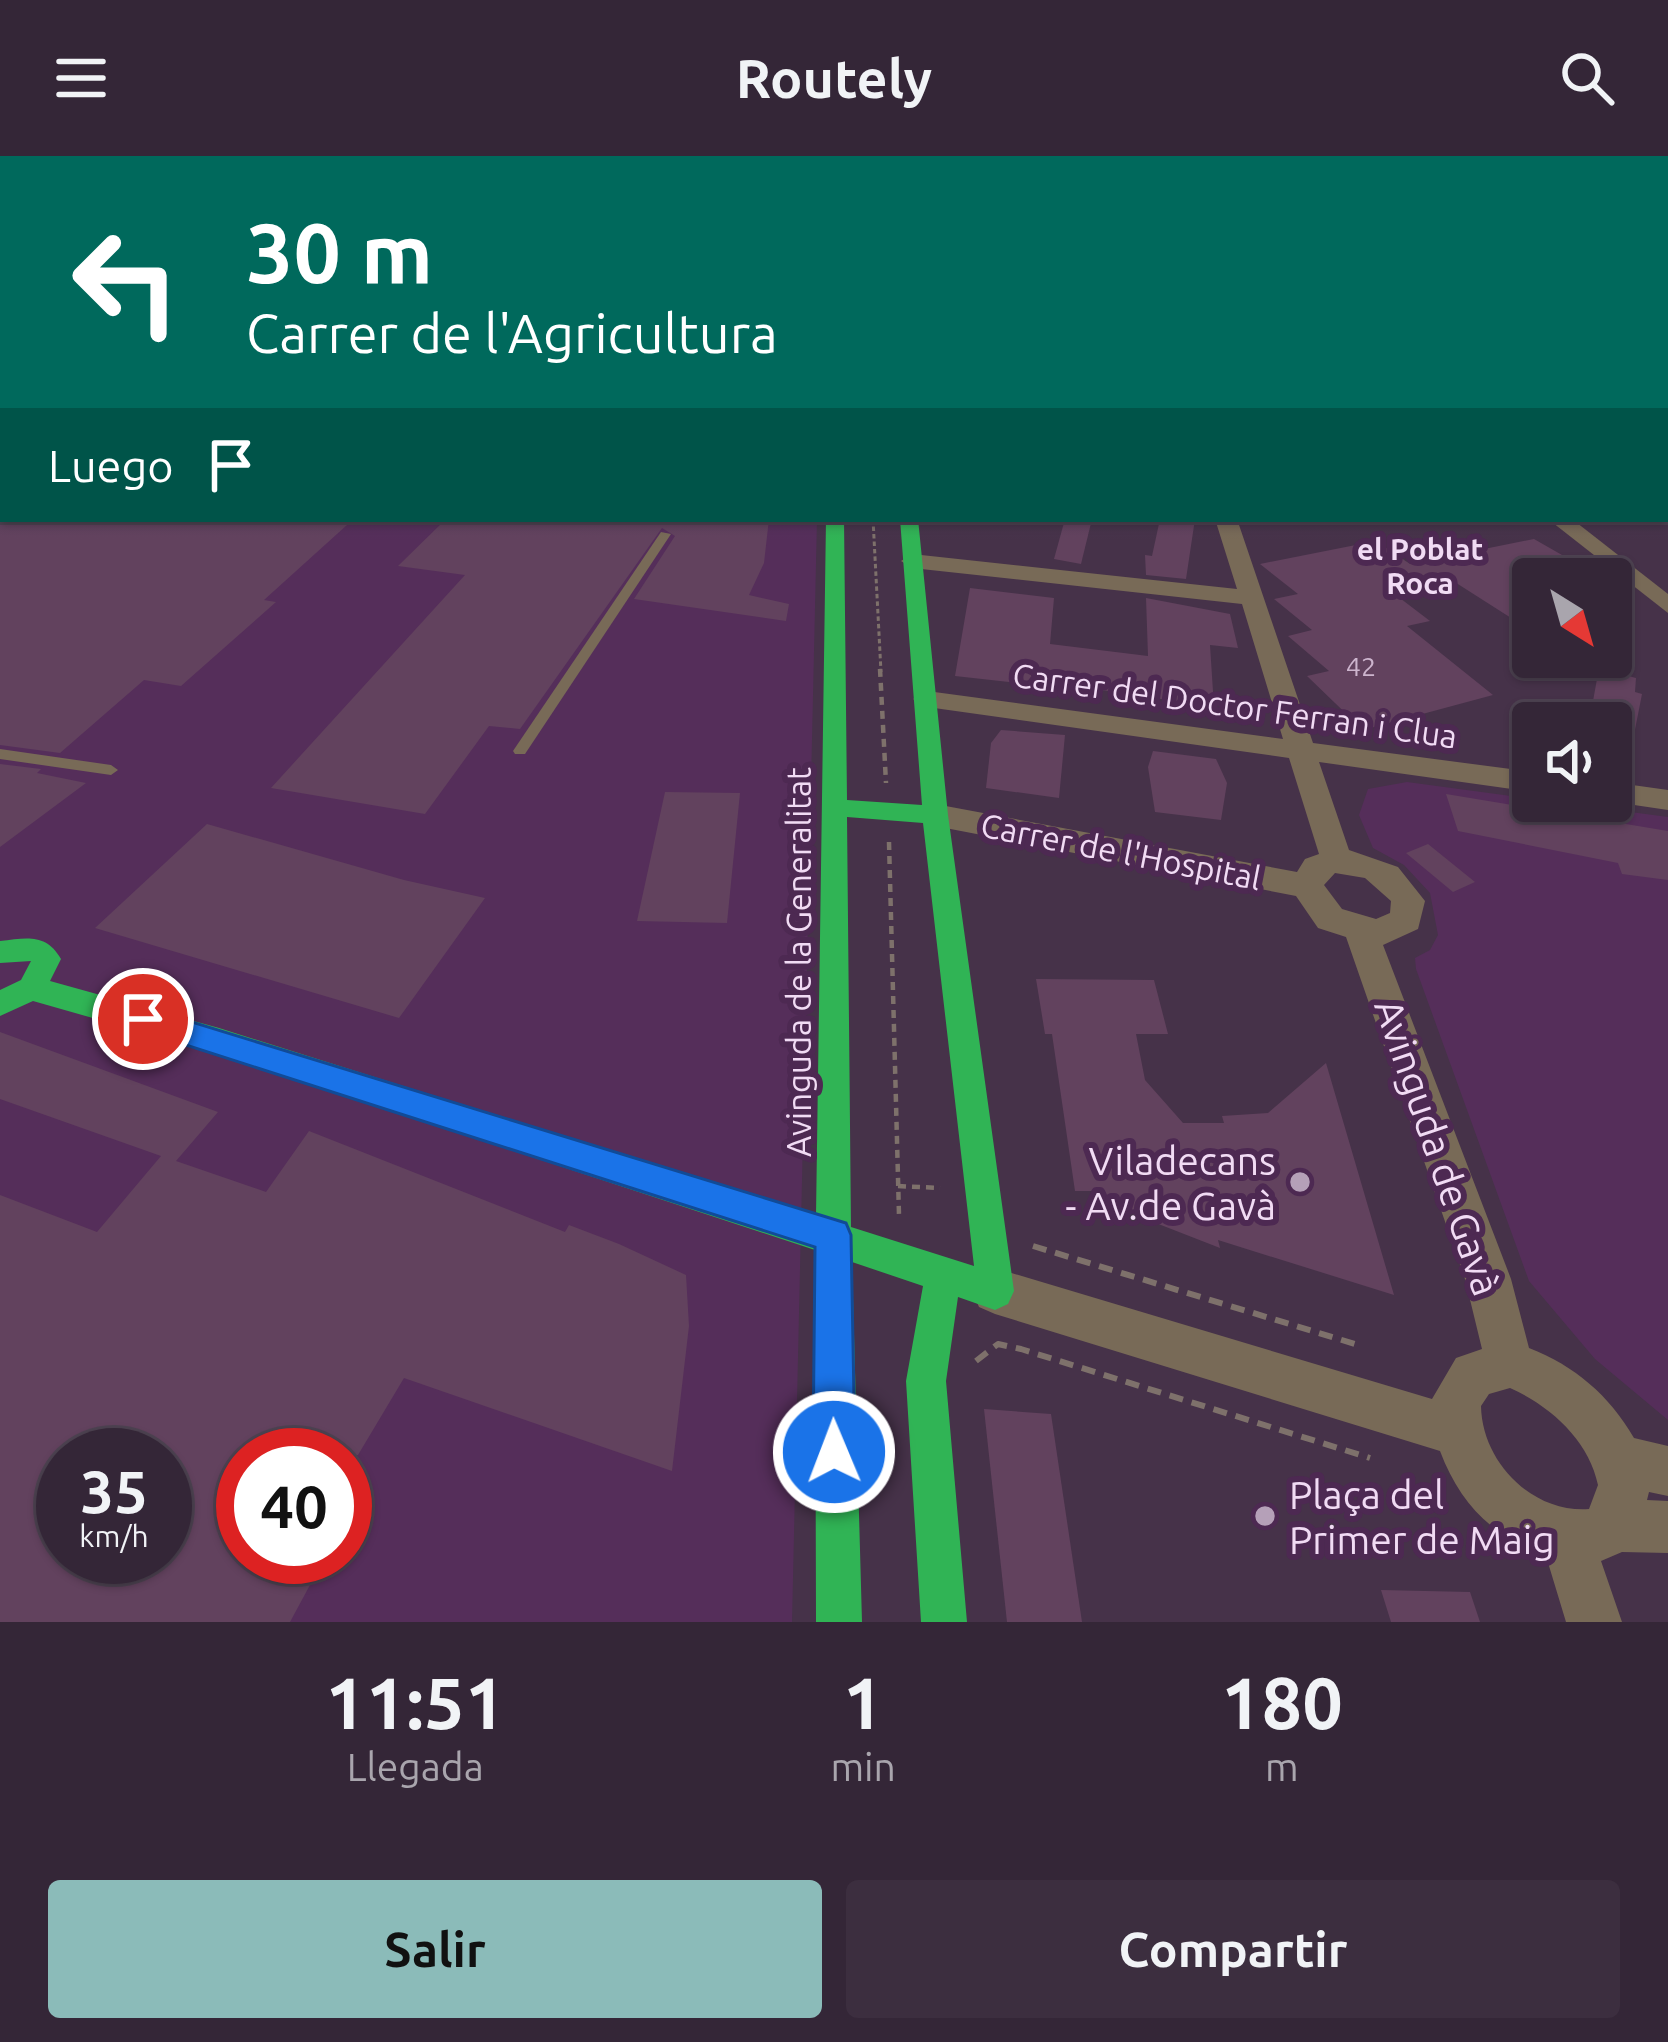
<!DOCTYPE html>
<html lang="es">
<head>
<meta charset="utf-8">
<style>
	:root { --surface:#342637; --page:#3c2e3f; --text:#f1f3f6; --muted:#a9a5ad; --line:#4e4352; --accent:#8bbbb9 }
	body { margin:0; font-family:Ubuntu,sans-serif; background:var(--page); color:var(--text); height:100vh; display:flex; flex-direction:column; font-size:45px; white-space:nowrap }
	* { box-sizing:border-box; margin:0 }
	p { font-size:39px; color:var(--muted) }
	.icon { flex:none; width:66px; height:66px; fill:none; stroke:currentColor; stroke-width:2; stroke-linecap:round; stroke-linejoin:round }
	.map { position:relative; height:1466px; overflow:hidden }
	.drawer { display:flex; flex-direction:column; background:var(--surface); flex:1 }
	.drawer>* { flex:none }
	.guide { position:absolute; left:0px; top:0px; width:1668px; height:366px; box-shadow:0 3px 9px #0004,0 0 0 3px var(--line); background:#00695c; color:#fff; overflow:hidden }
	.needle { width:78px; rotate:143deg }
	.buttons { position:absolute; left:1512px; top:402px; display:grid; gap:24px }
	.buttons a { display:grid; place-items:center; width:120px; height:120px; border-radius:12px; background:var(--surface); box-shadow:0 3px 9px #0004,0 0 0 3px var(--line); font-size:60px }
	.speed { position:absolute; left:36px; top:1272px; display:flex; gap:24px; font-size:60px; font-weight:700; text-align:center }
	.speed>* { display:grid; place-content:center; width:156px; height:156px; border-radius:50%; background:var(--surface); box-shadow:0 3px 9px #0004,0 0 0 3px var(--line); line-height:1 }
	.speed small { font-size:30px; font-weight:400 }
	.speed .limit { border:18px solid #d22; background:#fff; color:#111 }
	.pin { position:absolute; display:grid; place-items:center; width:102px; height:102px; color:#fff; margin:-51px; border:6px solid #fff; border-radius:50%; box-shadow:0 3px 12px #0007 }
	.me { position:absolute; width:132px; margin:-66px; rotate:359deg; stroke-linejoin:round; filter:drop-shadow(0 0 9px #0008) }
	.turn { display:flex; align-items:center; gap:42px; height:252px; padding:0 48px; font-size:54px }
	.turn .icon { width:156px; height:156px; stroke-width:2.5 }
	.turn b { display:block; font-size:84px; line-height:102px }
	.then { display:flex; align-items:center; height:114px; padding:0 48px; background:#0003; gap:24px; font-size:45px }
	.eta { display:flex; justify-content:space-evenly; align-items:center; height:204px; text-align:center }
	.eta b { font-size:72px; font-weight:700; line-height:84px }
	.primary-button { display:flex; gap:24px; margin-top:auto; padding:24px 48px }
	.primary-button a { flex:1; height:138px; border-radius:12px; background:var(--accent); color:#111; font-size:48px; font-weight:700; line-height:138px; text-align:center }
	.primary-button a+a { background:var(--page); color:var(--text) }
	header { display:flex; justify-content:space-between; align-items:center; height:156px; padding:0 48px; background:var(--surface); font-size:54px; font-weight:700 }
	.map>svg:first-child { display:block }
	.built { fill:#552e5a; fill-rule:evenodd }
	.building { fill:#62425e; fill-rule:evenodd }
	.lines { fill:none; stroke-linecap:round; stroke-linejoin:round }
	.path-far2 { stroke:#7e716b; stroke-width:3; stroke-dasharray:4.5 3; stroke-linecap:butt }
	.path-far1 { stroke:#7e716b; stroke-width:4.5; stroke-dasharray:8 6; stroke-linecap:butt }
	.path { stroke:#7e716b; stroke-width:6; stroke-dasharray:14 9; stroke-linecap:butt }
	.lane { fill:#786a57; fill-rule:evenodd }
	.street { fill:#786a57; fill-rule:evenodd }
	.fast { fill:#30b455; fill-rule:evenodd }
	.route { fill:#1a73e8; stroke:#114b97; stroke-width:3 }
	.poi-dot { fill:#b5a0b8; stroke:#4d2952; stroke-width:4.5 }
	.labels { text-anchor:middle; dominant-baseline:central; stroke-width:12; stroke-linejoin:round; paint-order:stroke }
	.number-label { font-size:27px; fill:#cdb5ce }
	.far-neighbourhood-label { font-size:30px; font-weight:bold; fill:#f1dbf4; stroke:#4d2952 }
	.street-label { font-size:33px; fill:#f1dbf4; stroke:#4d2952 }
	.near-street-label { font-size:39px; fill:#f1dbf4; stroke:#4d2952 }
	.near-poi-label { font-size:39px; fill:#f1dbf4; stroke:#4d2952; text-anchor:end }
</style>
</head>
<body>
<header><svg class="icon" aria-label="menu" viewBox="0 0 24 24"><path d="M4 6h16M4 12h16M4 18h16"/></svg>Routely<svg class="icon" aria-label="search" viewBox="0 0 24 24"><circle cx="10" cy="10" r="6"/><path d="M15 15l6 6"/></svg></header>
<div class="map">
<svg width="1668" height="1466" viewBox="0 0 1668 1466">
	<rect width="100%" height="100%" fill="#463249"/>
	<g class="built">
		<path d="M0,179L3,363H817L792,1466H0ZM63,1299H165V1401H63ZM243,1299H345V1401H243Z"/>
		<path d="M1407,626L1668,661V1264L1595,1203L1529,1125L1416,813L1415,802L1430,794L1438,779L1430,737L1404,709L1373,692L1359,659L1368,633Z"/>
	</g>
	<g class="building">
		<path d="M0,363H330L326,366L347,369L264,444L276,446L181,530L144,524L60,597L0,589Z"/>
		<path d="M446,363H769L764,407L749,439L789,448L786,465L634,443L675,380L662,372L520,573L489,570L425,658L271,632L465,419L398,410Z"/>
		<path d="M1065,363H1092L1081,408L1054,403Z"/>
		<path d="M1160,363H1195L1186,423L1146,419L1145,399L1152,400Z"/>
		<path d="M1534,383L1604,423H1533V476L1450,423L1388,433L1430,465L1407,470L1493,539L1363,574L1307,520L1329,515L1288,480L1312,474L1274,443L1298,438L1260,408L1376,385L1410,408Z"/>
		<path d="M970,432L1054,442L1050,488L1148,500L1146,442L1230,458L1238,492L1210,489L1214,551L1035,524V529L955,520Z"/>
		<path d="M1599,512L1636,522L1635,536L1642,538L1631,594L1611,588V567H1589Z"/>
		<path d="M1001,574L1065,579L1059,642L986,632L991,587Z"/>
		<path d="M1153,595L1216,603L1227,627L1221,664L1155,656L1148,611Z"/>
		<path d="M0,608L41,613L37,617L86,627L0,691Z"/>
		<path d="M665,636L740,637L727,767L637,765Z"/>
		<path d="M1446,638L1668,675V724L1622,718L1618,707L1458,675Z"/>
		<path d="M207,668L404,724L485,742L399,862L95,772Z"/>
		<path d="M1428,688L1475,726L1453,736L1406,697Z"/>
		<path d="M1036,823L1154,824L1168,878H1136L1145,924L1183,967H1224L1222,960L1268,957L1326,907L1394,1139L1218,1084L1220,1092L1102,1046L1101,1035H1075L1052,878H1045Z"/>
		<path d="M0,876L218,956L176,1005L266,1036L309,975L565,1076L569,1069L619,1088L686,1119L689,1170L672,1315L404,1222L358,1299H243V1401H297L293,1407L317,1416L290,1466H0V1039L97,1076L161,1000L0,943ZM63,1299H165V1401H63Z"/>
		<path d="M984,1253L1051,1258L1082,1466H1007Z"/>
		<path d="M1381,1434L1470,1436L1480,1466H1391Z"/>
	</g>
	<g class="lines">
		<path class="path-far2" d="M873,363L881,516"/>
		<g class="path-far1">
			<path d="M880,513L886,627"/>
			<path d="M889,686L899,1059"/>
			<path d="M898,1030L940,1032"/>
		</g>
		<g class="path">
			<path d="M1033,1090L1355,1188"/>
			<path d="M976,1205L998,1188L1021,1193L1370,1302"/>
		</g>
		<g class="lane">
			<path d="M3,245V251L0,252V246Z"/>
			<path d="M661,376L671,378L525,598H515L513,595L515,592Z"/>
			<path d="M0,593L111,609L118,614L111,619L0,603Z"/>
		</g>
		<g class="street">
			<path d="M1665,179H1668V189L1665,188Z"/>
			<rect x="1665" y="266" width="3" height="12"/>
			<path d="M1215,363H1237L1313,587L1533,616V636L1319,606L1349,694L1398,711L1425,745L1418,773L1383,789L1511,1123L1529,1192C1575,1210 1609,1239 1634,1282L1668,1290V1340L1649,1336L1647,1344L1668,1345V1397L1622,1396L1601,1405L1622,1466H1566L1546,1400C1492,1380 1460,1348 1440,1295L995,1158L979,1151L972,1135L979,1119L995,1112L1432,1243L1456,1202L1482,1193L1465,1123L1346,781L1318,772L1296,740L935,670L920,659L935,648L1297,716L1305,703L1319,698L1289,602L927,551L913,543L927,535L1283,583L1242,448L912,412L901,405L912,398L1237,433ZM1335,717L1365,722L1391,745L1390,757L1376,763L1342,753L1324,729ZM1510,1232C1551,1250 1589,1285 1598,1329L1589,1353C1532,1357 1482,1306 1481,1250L1489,1238Z"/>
			<path d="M1243,363H1530L1519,369H1254Z"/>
			<path d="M1548,363H1572L1668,438V457Z"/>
			<path d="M1611,626L1668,634V654L1607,645Z"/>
		</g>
		<path class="fast" d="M826,363H844L847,644L922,649L900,363H918L948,659L1014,1135L1008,1148L995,1154L958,1141L946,1225L967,1466H921L906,1225L923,1130L852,1106L862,1466H816L815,1094L219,898L33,845L0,860V834L21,824L31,805L0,807V785C27,782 46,777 61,803L50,825L219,872L816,1060ZM847,661L923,667L974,1110L851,1071Z"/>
	</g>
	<linearGradient id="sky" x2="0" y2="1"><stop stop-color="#261c28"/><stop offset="0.47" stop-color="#574f6a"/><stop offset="1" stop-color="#574f6a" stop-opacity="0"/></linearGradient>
	<rect width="1668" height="384" fill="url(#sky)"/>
	<path class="route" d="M143,851L846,1067L851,1079L855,1296L849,1310L834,1317L819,1310L813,1296L815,1091L133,872L128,863Z"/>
	<g class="poi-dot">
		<circle cx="1300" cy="1026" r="12"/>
		<circle cx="1265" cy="1360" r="12"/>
	</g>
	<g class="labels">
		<g class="number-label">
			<text x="1361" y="510">42</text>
		</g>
		<g class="far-neighbourhood-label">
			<text x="1420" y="393">el Poblat<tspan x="1420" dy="34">Roca</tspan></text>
		</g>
		<g class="street-label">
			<text transform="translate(1235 549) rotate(8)">Carrer del Doctor Ferran i Clua</text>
			<text transform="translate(1121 695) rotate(11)">Carrer de l'Hospital</text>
			<text transform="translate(798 806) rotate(-90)">Avinguda de la Generalitat</text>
		</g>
		<g class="near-street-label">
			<text transform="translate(1438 991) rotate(71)">Avinguda de Gavà</text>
		</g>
		<g class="near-poi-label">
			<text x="1276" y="1004">Viladecans<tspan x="1276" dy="45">- Av.de Gavà</tspan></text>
			<text x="1289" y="1338" text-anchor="start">Plaça del<tspan x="1289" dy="45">Primer de Maig</tspan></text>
		</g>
	</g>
</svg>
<div class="buttons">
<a><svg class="needle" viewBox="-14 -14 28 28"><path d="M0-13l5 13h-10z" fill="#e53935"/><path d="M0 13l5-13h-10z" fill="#a9a5ad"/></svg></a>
<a><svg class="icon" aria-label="sound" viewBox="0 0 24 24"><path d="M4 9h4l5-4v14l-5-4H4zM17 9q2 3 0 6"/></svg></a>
</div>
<div class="speed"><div>35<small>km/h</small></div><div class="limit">40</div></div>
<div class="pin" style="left:143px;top:863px;background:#d93025"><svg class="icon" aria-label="arrive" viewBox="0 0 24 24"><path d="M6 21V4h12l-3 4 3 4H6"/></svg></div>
<svg class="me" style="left:834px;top:1296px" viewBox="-20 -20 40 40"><circle r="17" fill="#1a73e8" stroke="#fff" stroke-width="3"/><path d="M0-11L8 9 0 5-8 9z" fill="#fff"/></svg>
<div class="guide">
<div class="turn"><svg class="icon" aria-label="left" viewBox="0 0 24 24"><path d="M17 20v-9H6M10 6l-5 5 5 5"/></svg><div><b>30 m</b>Carrer de l'Agricultura</div></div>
<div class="then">Luego<svg class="icon" aria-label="arrive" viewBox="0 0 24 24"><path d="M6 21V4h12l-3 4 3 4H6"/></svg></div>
</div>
</div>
<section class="drawer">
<div class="eta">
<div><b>11:51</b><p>Llegada</p></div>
<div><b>1</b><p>min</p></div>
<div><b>180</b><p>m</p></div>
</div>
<div class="primary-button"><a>Salir</a><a>Compartir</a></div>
</section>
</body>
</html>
